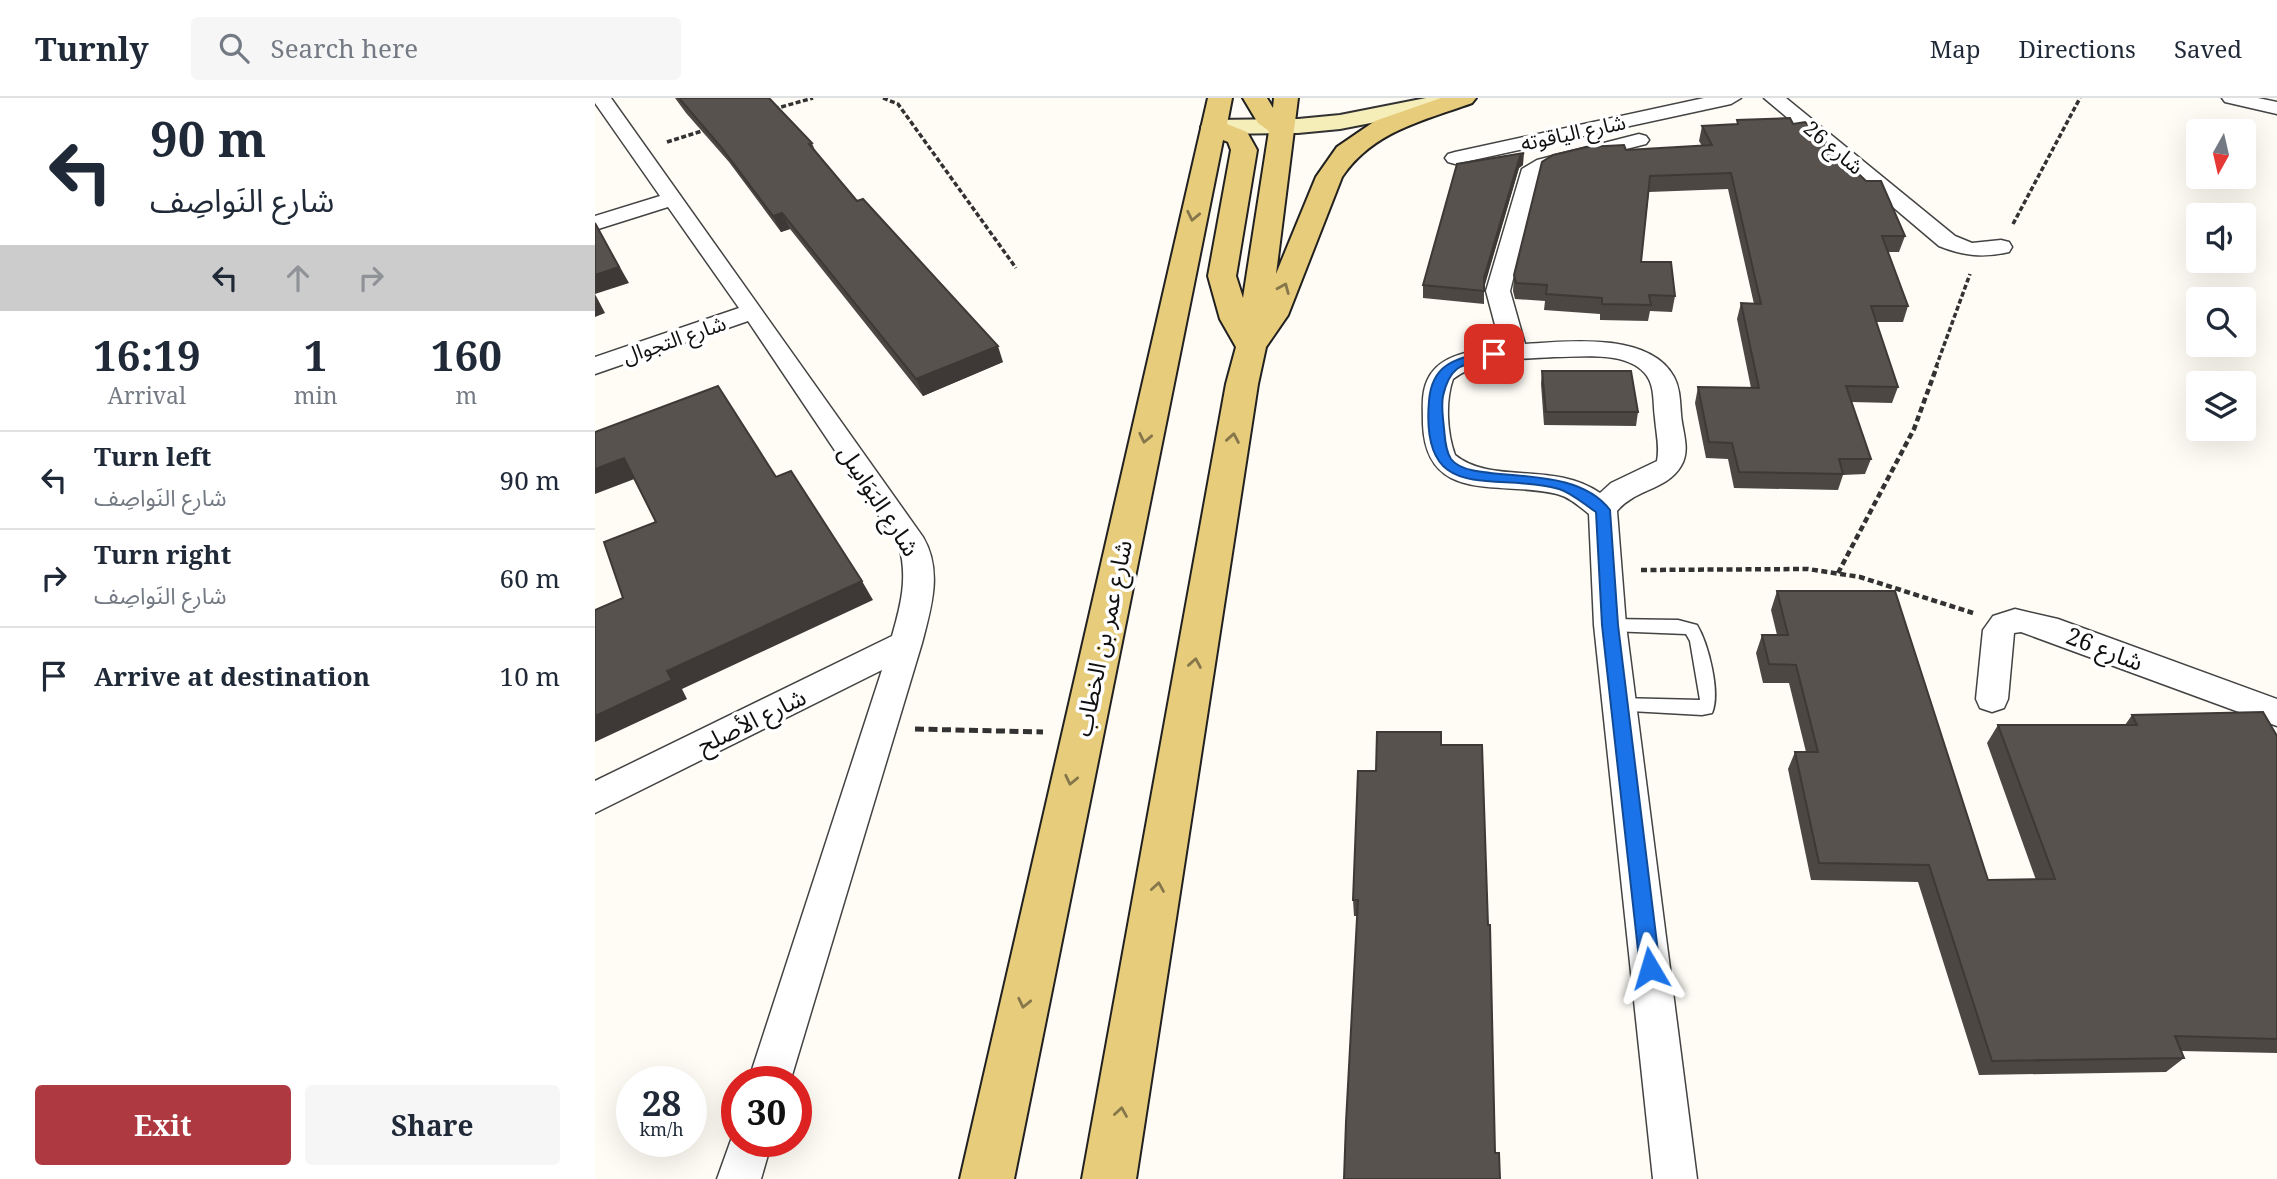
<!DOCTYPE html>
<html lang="en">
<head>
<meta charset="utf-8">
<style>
	:root { --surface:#fff; --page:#f6f6f7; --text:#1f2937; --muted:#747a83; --line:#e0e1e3; --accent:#af3940 }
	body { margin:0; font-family:"Noto Serif","Noto Sans Arabic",serif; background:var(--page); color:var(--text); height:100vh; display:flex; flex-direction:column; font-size:26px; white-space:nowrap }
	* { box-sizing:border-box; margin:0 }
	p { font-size:23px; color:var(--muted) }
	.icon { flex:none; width:38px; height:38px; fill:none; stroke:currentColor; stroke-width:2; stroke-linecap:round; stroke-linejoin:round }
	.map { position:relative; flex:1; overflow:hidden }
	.side { display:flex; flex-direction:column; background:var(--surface); width:595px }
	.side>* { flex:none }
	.hud { background:#fff; color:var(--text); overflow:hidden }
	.needle { width:46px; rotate:188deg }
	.fabs { position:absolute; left:1591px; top:21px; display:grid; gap:14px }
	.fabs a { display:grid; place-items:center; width:70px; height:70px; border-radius:7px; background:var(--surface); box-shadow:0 7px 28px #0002; font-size:35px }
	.speed { position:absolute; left:21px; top:968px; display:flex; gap:14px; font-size:35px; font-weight:700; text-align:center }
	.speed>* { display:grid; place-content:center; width:91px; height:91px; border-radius:50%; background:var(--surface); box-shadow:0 7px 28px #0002; line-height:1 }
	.speed small { font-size:18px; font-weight:400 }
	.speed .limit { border:10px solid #d22; background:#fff; color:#111 }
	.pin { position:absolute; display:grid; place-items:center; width:60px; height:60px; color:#fff; margin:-30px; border-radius:14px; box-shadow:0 4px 10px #0006 }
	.me { position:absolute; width:77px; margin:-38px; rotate:353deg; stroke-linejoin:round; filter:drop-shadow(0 0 5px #0008) }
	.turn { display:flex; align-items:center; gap:24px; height:147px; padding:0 35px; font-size:32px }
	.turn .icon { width:91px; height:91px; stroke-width:2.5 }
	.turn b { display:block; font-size:49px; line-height:60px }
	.lanes { display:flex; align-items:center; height:66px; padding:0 35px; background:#0003; justify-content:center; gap:35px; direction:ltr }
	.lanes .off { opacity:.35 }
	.eta { display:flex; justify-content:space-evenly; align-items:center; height:119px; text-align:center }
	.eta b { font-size:42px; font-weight:700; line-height:49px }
	.action { display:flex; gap:14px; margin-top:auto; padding:14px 35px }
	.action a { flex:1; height:80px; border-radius:7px; background:var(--accent); color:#fff; font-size:28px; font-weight:700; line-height:80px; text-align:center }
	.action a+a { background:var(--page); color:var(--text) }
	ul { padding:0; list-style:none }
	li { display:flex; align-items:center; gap:21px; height:98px; padding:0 35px; border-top:2px solid var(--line) }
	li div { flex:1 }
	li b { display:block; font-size:26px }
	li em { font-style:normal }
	header { display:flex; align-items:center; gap:42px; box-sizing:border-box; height:98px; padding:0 35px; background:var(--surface); border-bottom:2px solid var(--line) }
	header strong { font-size:33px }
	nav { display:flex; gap:38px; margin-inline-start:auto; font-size:24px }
	.search { width:490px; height:63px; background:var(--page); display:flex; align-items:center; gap:18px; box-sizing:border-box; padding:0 24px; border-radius:7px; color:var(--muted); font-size:26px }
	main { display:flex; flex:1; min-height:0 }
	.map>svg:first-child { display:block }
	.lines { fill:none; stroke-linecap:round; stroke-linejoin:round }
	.service-casing { stroke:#434343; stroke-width:3 }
	.minor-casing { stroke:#434343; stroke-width:3 }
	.secondary-casing { stroke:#323232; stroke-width:4 }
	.primary-casing { stroke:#212121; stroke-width:4 }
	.path-far2 { stroke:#323232; stroke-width:3.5; stroke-dasharray:5 2.5; stroke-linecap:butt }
	.path-far1 { stroke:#323232; stroke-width:4.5; stroke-dasharray:6 3.5; stroke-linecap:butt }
	.path { stroke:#323232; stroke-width:5; stroke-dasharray:9 4.5; stroke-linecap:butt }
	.service { fill:#fff; fill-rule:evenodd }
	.minor { fill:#fff; fill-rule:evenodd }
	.secondary { fill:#f5eeb9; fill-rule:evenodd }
	.primary { fill:#e7cc7c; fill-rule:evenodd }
	.wall { fill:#4c4743 }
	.shaded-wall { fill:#3e3937 }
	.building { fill:#58524e; stroke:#3e3937; stroke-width:2 }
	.oneway { stroke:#86774b }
	.route { fill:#1a73e8; stroke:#114b97; stroke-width:2 }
	.labels { text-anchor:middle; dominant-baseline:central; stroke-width:7; stroke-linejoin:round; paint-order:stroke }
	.far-street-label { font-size:21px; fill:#101010; stroke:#fff }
	.street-label { font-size:24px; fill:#101010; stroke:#fff }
</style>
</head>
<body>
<header>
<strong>Turnly</strong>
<div class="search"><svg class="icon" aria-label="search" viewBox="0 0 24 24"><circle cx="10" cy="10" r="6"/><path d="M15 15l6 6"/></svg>Search here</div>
<nav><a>Map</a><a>Directions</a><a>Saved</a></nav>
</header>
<main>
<section class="side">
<div class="hud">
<div class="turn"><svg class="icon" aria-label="left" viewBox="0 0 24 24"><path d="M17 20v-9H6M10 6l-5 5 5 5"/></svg><div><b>90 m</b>شارع النَواصِف</div></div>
<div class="lanes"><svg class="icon" aria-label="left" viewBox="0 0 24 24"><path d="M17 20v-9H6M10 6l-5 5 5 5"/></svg><svg class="icon off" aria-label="ahead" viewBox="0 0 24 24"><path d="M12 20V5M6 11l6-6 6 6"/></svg><svg class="icon off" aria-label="right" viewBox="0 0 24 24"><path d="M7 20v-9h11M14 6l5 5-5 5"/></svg></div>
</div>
<div class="eta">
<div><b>16:19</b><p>Arrival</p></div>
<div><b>1</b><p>min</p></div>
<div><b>160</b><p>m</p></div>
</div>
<ul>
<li><svg class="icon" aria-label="left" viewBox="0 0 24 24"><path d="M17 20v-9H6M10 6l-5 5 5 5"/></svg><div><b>Turn left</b><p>شارع النَواصِف</p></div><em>90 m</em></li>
<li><svg class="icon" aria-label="right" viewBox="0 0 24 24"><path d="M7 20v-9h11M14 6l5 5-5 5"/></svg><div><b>Turn right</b><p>شارع النَواصِف</p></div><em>60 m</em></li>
<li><svg class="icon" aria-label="arrive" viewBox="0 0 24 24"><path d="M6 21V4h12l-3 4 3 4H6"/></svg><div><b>Arrive at destination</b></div><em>10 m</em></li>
</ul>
<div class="action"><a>Exit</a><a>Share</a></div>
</section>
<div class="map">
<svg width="1682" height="1081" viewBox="0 0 1682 1081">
	<rect width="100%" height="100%" fill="#fefcf5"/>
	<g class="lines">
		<g class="service-casing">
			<path id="service" d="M1015,521L1083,522L1102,527C1113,545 1126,595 1117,615L1107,617L1017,612L1015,607L1017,602L1023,600L1105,602L1095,543L1091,536L1015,533L1007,527Z"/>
		</g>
		<g class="minor-casing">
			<g id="minor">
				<path d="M0,0H16L328,439C348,473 336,510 327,545L195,984H153L287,572L0,715V683L297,538C306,507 313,479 304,448L153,223L0,276V259L144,210L73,109L0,132V118L65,98L0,5Z"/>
				<path d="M1109,0H1146L1136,6L860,66L853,64L850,60L853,56L860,54Z"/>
				<path d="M1169,0H1191L1360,138L1377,145L1406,142L1414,144L1417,149L1414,154C1388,160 1369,158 1344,148Z"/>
				<path d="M1627,0H1663L1682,4V16L1630,4Z"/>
				<path d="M1044,36L1051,38L1054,42L1051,46L956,70L944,78L915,193L930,246C973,243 1055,234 1079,279C1085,290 1085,303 1086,316C1087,333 1096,352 1086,368C1072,392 1040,391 1022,413L1031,527L1102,1081H1058L999,527L994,416C984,408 974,399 962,396C907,382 831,408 828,326C828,310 826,293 834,279C847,255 882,252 906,249L891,193L927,71L942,62ZM959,259C986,259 1034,252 1052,278C1060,289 1058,307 1060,320C1061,335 1065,348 1062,363L1016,385L1005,395C960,363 896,387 860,357C852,335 850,303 858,281C886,260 926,261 959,259Z"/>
				<path d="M1420,511L1463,521L1682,601V628L1426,534L1419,535L1413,601L1409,610L1397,614L1385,610L1381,601L1388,532L1398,518Z"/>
				<path d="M141,1028L142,1043H177L166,1081H122Z"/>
			</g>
		</g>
		<g class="secondary-casing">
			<path id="secondary" d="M831,0H880L876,5L868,7L745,31L703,35L618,36L609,34L606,29L609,24L618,22L703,21L745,17Z"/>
		</g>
		<g class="primary-casing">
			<path id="primary" d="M613,0H637L632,26L652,34L662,52L641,178L648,200L674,33L663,25L648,0H672L678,10L679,0H703L681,176L721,79L742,49L780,23L846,0H881L877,5C828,23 778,33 747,79L693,217L671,249L663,286L541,1081H487L631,286L641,249L625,221L613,178L636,52L633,44L628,42L419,1081H365Z"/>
		</g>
		<g class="path-far2">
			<path d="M288,0L303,6L421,170"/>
			<path d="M179,11L218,0"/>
			<path d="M72,44L110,32"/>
			<path d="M1418,126L1485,0"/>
			<path d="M1341,269L1375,176"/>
		</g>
		<g class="path-far1">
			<path d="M1046,472L1213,471L1265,479L1378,515"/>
			<path d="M1243,475L1319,331L1342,268"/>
		</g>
		<path class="path" d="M320,631L448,634"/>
		<use href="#service" class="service"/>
		<use href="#minor" class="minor"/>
		<use href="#secondary" class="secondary"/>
		<use href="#primary" class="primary"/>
	</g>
	<g class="wall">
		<path d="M80,0H174L217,45L221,55L262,103L408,264L328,298L195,131L186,134L134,64L91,15Z"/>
		<path d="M1142,22L1198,26L1310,138L1304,154H1293L1313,208L1308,224H1281L1303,289L1297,305L1256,304L1276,361L1270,376L1248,377L1243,392L1139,390L1133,361L1111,360L1100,305L1103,289L1156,290L1142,221L1146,205L1159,206L1133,91L1054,94L1046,164L1080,198L1077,214L1055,213L1053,223L1005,222V216L949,212L950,203L920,201L918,193L919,177L1031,52L1107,48L1104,43L1107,28L1142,26Z"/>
		<path d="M862,66L928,67L924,70L889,190V206L828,200V187Z"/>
		<path d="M947,273L1043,314L1041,328L949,327L946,286Z"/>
		<path d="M1182,493L1393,782H1441L1392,645L1403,627H1530L1537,617L1682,638V955L1586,953L1589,960L1571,974L1384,977L1323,784L1216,782L1193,671L1200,654H1211L1194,585H1168L1161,555L1167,537H1182L1176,512Z"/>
		<path d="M846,647L900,1055L762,818H759L758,802L781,673Z"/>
	</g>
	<g class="shaded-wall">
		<path d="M929,55L928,67L924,70L888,192L889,180L925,58Z"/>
		<path d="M187,115L195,131L186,134L178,118Z"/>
		<path d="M0,125L34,185L0,196Z"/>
		<path d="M0,196L10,215L0,219Z"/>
		<path d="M403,248L408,264L328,298L321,281Z"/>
		<path d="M29,360L42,380L0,396V371Z"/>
		<path d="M267,483L278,502L87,591L92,601L0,644V618L72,573Z"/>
	</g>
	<g class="building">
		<path d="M84,0H174L217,45L214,46L262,103L268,101L403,248L321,281L187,115L178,118L126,49Z"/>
		<path d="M1195,20L1198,26L1210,24L1271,83H1286L1310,138H1287L1313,208H1276L1303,289L1251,288L1276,361H1244L1248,376L1144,374L1137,345L1114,344L1103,289L1164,290L1146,205L1166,206L1136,75L1055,78L1046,164H1076L1080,198L1054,197L1056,207L1007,206V200L951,196L952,187L921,185L919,177L947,64L958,57L992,49L1029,47L1031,52L1117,47L1107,28L1143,26L1142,22Z"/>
		<path d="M929,55L925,58L889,180V193L828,187L862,66Z"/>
		<path d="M0,125L24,169L0,177Z"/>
		<path d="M947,273H1036L1043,314H951Z"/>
		<path d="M123,288L181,379L196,373L267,483L72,573L77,582L0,618V512L28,500L9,444L61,424L29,360L0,371V334Z"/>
		<path d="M1182,493H1300L1393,782L1460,781L1403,627H1542L1537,617L1668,614L1682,638V941L1580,938L1589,960L1397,963L1334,767L1224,765L1200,654H1223L1201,567L1174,566L1167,537H1193Z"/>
		<path d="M782,634H846V647H887L893,827H895L900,1055H904L905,1081H749L751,1024L763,802H758L763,673H781Z"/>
	</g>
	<defs><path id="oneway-chevron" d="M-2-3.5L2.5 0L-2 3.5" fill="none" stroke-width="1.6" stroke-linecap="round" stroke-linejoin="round" transform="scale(1.75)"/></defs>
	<g class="oneway">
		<use href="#oneway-chevron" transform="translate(598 118) rotate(102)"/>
		<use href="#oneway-chevron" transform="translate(689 190) rotate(-67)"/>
		<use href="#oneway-chevron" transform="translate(550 340) rotate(102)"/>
		<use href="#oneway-chevron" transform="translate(638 340) rotate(-80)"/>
		<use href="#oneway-chevron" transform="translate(600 565) rotate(-80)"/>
		<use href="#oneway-chevron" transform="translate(476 682) rotate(102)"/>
		<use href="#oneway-chevron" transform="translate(563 789) rotate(-81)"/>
		<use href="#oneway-chevron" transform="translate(429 905) rotate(102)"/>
		<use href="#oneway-chevron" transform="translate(526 1014) rotate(-81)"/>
	</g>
	<path class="route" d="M899,252L905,256L903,258C872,267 856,262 848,298C846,308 848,320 849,330C850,340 850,352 856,361C876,389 977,361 1015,412L1023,527L1065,870L1062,877L1055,880L1048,877L1045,870L1007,527L1001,414C990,407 977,395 964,391C898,373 825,409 834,303C837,262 866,260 899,252Z"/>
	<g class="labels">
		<g class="far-street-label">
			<text transform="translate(978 34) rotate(-12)">شارع الياقوته</text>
			<text transform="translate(1239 49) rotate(40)">شارع 26</text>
			<text transform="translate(79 241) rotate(-19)">شارع التجوال</text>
		</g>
		<g class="street-label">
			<text transform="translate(285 402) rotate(57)">شارع البَوَاسِل</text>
			<text transform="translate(507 540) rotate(-78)">شارع عمر بن الخطاب</text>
			<text transform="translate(1510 550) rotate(21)">شارع 26</text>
			<text transform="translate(156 622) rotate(-26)">شارع الأصلح</text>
		</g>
	</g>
</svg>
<div class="fabs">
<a><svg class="needle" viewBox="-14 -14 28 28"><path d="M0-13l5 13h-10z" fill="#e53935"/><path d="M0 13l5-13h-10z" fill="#747a83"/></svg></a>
<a><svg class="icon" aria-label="sound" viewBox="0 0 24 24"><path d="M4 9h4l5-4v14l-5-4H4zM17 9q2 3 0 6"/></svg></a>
<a><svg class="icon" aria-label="search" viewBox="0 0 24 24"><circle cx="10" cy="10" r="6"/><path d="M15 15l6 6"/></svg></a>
<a><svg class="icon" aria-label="layers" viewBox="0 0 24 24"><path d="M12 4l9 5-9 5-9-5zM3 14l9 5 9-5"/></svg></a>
</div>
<div class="speed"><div>28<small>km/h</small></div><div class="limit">30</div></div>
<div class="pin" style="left:899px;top:256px;background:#d93025"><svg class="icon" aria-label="arrive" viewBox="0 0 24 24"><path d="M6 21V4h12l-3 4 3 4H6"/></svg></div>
<svg class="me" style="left:1055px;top:870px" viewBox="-20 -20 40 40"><path d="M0-17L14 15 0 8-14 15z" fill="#1a73e8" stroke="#fff" stroke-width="4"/></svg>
</div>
</main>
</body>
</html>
